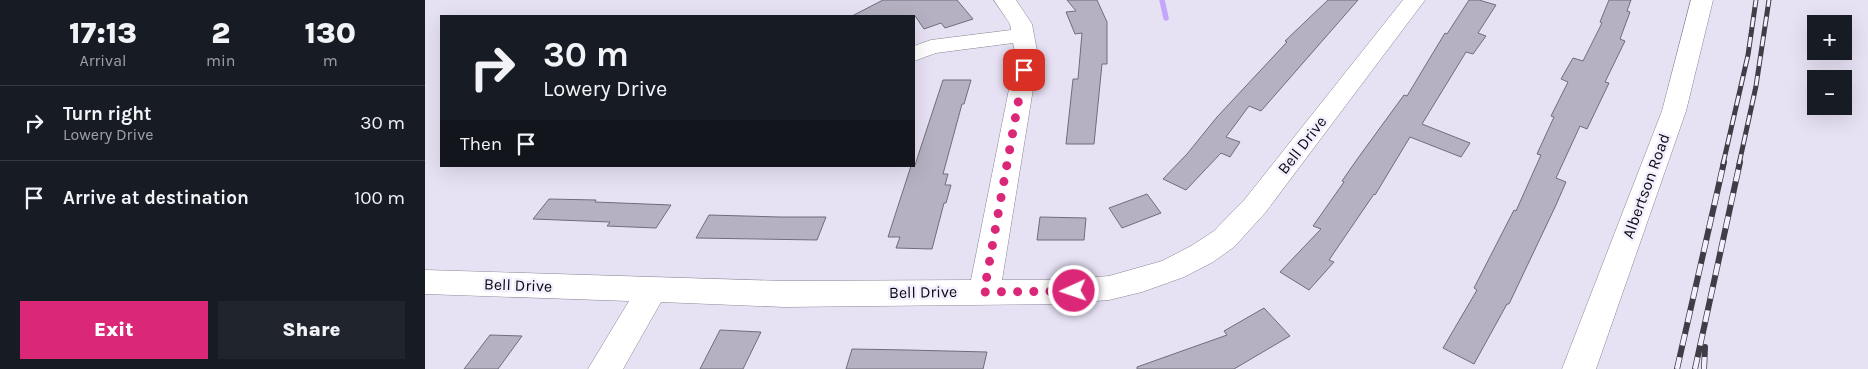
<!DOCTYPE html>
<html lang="en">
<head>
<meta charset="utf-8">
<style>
	:root { --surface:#171b24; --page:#20242c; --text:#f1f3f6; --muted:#9ea1a6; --line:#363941; --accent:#db2777 }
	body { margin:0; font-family:Karla,sans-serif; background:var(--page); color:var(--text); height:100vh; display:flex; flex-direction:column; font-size:19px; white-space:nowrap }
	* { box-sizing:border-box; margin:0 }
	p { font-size:16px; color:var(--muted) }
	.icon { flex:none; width:28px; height:28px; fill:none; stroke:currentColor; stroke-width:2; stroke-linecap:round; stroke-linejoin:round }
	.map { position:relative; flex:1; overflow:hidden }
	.details { display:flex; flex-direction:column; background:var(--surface); width:425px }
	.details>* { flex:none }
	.top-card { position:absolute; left:15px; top:15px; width:475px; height:152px; border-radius:0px; box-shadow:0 5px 20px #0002; background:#171b24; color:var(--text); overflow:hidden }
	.controls { position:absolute; left:1382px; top:15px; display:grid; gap:10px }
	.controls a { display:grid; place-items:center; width:45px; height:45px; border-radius:0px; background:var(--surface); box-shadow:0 5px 20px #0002; font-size:25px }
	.pin { position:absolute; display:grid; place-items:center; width:42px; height:42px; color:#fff; margin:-21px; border-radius:10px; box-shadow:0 2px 8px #0006 }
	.me { position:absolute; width:55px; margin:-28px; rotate:267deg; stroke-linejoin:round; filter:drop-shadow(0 0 4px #0008) }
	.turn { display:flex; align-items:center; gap:18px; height:105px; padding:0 20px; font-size:22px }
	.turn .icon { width:65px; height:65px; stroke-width:2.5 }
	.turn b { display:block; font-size:35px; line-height:42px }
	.then { display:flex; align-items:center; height:48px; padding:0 20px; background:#0003; gap:10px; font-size:19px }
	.eta { display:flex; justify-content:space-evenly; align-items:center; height:85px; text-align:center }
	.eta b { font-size:30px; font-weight:800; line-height:35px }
	.button { display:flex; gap:10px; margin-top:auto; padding:10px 20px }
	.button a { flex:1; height:58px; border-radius:0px; background:var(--accent); color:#fff; font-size:20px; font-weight:800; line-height:58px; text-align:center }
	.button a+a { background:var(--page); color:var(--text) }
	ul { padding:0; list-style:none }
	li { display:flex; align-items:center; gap:15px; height:75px; padding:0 20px; border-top:1px solid var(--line) }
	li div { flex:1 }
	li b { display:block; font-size:19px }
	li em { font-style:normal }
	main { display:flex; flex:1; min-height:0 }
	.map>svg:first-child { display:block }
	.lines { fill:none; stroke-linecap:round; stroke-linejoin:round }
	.stream { stroke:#c4a7fa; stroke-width:5.5 }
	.building { fill:#b6b1c2; stroke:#716c7d }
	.minor-casing { stroke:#898494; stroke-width:1 }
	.minor { fill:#fff; fill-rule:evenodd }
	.rail-far1-casing { stroke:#403d46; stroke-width:5 }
	.rail-casing { stroke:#403d46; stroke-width:6 }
	.rail-far1 { stroke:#f4effe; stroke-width:3; stroke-dasharray:10; stroke-linecap:butt }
	.rail { stroke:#f4effe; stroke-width:4.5; stroke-dasharray:12; stroke-linecap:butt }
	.route { stroke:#db2777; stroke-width:9; stroke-dasharray:0 16.2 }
	.labels { text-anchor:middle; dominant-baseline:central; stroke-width:5; stroke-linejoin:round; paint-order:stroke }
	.street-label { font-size:16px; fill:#0d0b11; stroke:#f4effe }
</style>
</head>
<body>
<main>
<section class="details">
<div class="eta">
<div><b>17:13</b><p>Arrival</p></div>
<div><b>2</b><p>min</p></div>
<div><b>130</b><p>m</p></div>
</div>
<ul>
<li><svg class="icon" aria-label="right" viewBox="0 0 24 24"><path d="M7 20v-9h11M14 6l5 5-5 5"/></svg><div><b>Turn right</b><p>Lowery Drive</p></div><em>30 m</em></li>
<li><svg class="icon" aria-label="arrive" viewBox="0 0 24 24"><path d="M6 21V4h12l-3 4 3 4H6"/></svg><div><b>Arrive at destination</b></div><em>100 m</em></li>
</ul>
<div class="button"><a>Exit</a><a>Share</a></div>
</section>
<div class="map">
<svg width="1443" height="369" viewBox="0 0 1443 369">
	<rect width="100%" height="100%" fill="#e7e1f4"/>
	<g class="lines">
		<path class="stream" d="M737,0L741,18"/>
	</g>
	<g class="building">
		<path d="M458,0H532L548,19L520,28L516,23L499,29L490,16H427Z"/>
		<path d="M642,0H672L682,22V64H677L669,144H641L648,79H653L657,33L650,34L641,12L651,11Z"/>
		<path d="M903,0H933L836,111L824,106L801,137L815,142L805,157L796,153L761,190L738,179L762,154L792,117L862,42L860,41Z"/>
		<path d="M1044,0H1054L1071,5L1053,33L1061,36L1048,54L1041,52L997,124L1045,143L1036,157L985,137L950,195L949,194L904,260L909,262L884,290L855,272L896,229L888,226L919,182L917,181L933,158L979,95L982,96L1020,33L1022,34Z"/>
		<path d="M1184,0H1206L1202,11L1205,12L1195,39L1200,41L1180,82L1184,83L1162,129L1155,126L1131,178L1141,182L1131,205L1084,304H1082L1049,364L1018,348L1052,290L1049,288L1089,210L1091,211L1116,155L1112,154L1129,117L1126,116L1143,82L1136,79L1148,58L1158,61L1177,23L1175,22Z"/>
		<path d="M518,80H546L539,104H537L518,174H523L520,185H526L521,203H519L507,249L471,248L475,237H463L486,166L490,165Z"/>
		<path d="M722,194L736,213L697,228L684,208Z"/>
		<path d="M124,199L171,200L170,202L246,205L231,228L182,226L185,222L108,219Z"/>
		<path d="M284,215L355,217H401L392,240L271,238Z"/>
		<path d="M615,217L661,218L659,240H612Z"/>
		<path d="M839,308L865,336L809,369H712V367L802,335L799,331Z"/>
		<path d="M295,330L336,332L318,369H275Z"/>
		<path d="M65,335L97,336L73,369H39Z"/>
		<path d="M427,349L483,350L562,352L558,369H421Z"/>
	</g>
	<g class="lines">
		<g class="minor-casing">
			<g id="minor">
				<path d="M569,0H591L607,24L612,51L608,89L577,280H631L684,276L737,261L766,246L789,231L820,199L978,0H1000L840,213L809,247L788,262L759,277L717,292L684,300L631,304L359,307L236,302L198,369H163L204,301L0,294V270L359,281L546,280L584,89L590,51L588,43L511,53L489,61V46L506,40L586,30L585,24Z"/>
				<path d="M1266,0H1288L1261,111L1171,369H1137L1237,111Z"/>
			</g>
		</g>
		<use href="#minor" class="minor"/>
		<g class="rail-far1-casing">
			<g id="rail-far1">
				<path d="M1298,164L1323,55L1331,0"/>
				<path d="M1314,164L1331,86L1344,0"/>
			</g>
		</g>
		<g class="rail-casing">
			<g id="rail">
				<path d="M1252,369L1299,162"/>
				<path d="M1270,369L1315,162"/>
				<path d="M1279,369L1280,347"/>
			</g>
		</g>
		<use href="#rail-far1" class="rail-far1"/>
		<use href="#rail" class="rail"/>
	</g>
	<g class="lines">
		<path class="route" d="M599,70L559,292L649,291"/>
	</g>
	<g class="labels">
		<g class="street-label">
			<text transform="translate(877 145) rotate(-52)">Bell Drive</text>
			<text transform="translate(1221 186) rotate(-70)">Albertson Road</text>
			<text transform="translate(93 285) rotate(2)">Bell Drive</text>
			<text transform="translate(498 292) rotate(-1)">Bell Drive</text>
		</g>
	</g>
</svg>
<div class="controls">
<a>+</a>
<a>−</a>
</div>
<div class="pin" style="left:599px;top:70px;background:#d93025"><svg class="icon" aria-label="arrive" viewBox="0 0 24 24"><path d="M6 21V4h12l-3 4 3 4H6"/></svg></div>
<svg class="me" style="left:649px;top:291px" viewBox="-20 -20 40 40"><circle r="17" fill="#db2777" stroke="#fff" stroke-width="3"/><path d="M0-11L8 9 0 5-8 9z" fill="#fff"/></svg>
<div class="top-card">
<div class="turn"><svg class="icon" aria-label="right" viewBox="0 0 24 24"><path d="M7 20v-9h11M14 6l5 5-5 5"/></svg><div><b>30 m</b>Lowery Drive</div></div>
<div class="then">Then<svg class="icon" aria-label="arrive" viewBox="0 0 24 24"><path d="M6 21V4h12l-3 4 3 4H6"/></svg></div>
</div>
</div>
</main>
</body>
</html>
